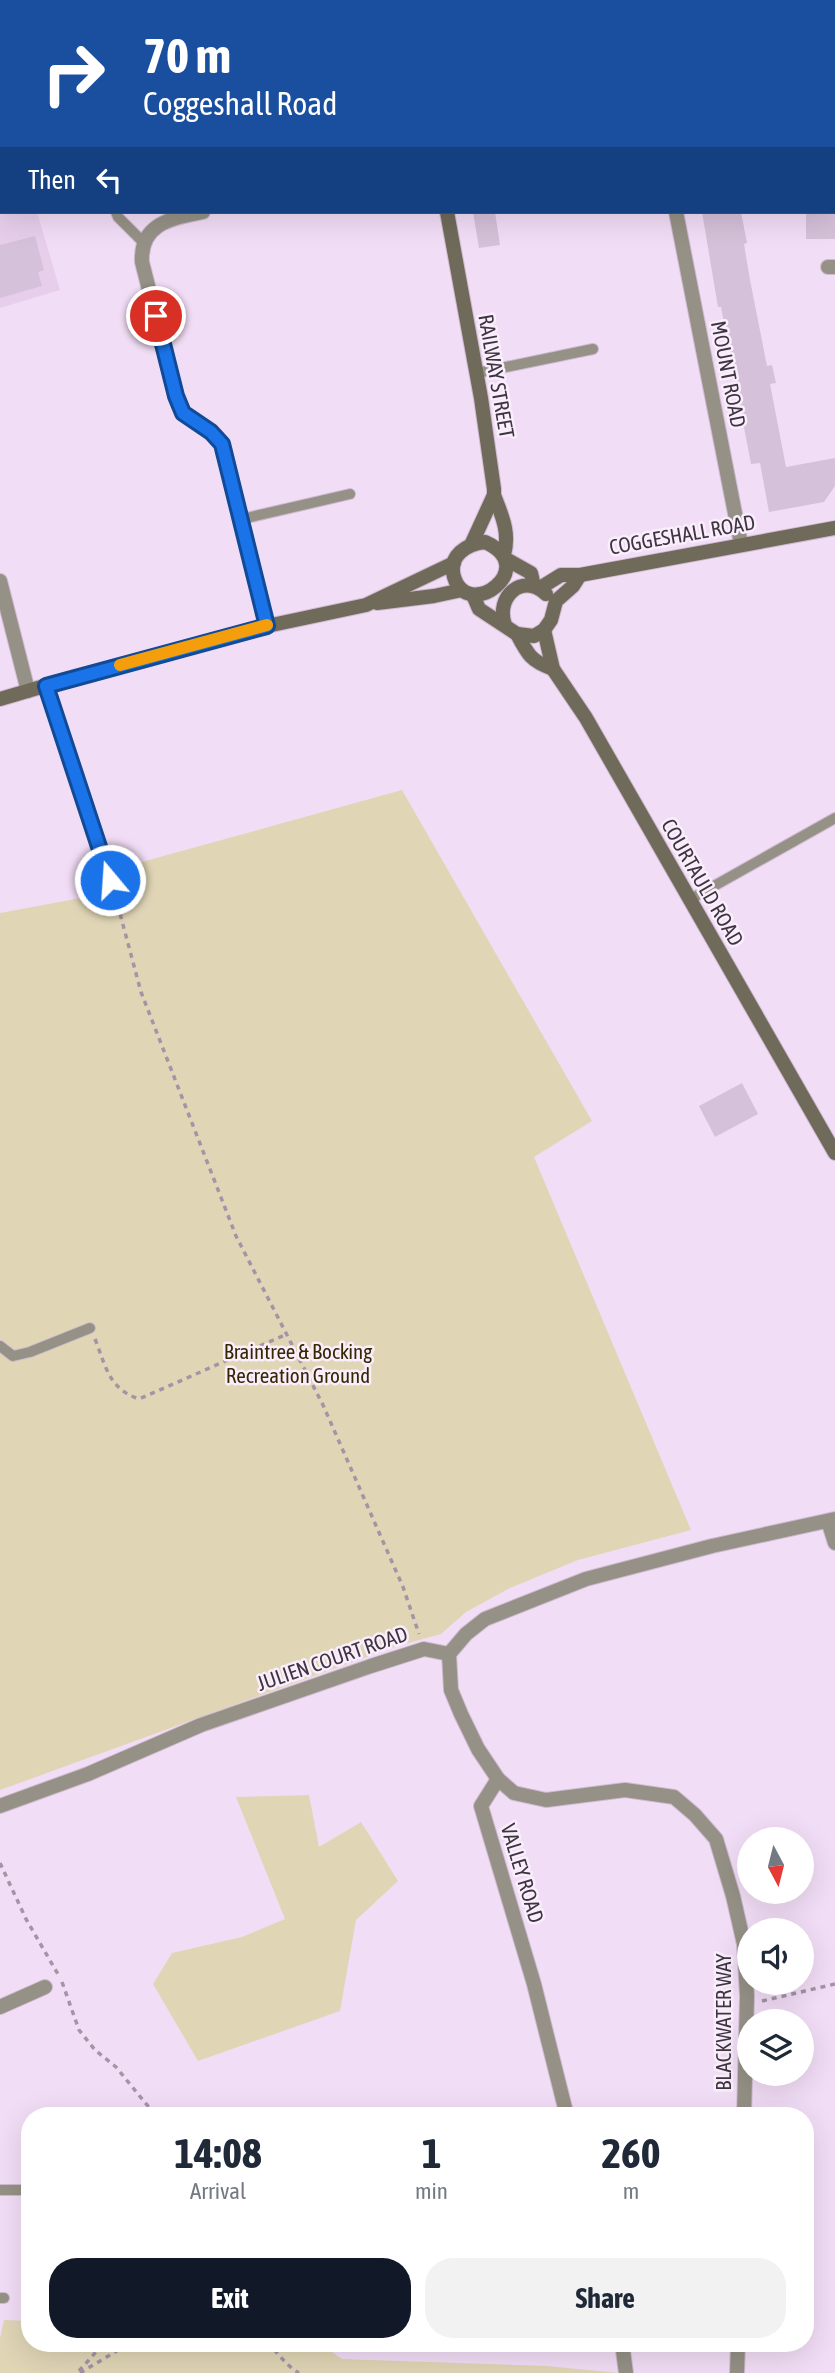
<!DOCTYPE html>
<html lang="en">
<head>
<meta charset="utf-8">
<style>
	:root { --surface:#fff; --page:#f2f2f3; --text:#1f2937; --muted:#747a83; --accent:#111827 }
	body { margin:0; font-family:"Asap Condensed",sans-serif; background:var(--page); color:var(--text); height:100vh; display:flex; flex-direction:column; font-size:26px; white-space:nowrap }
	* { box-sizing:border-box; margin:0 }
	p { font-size:23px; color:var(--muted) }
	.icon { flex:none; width:38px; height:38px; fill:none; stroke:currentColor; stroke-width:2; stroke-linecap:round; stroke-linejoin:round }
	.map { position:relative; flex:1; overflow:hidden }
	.details { position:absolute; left:21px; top:2107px; width:793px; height:245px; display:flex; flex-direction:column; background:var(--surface); border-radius:28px; box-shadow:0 7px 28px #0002 }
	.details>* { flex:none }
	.top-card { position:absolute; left:0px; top:0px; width:836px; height:214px; box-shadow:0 7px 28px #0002; background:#1a4fa0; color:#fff; overflow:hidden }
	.needle { width:46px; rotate:173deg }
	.buttons { position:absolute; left:737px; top:1827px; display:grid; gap:14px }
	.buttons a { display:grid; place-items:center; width:77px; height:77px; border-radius:50%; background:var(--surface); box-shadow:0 7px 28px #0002; font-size:35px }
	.pin { position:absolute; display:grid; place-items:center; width:60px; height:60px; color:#fff; margin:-30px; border:4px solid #fff; border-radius:50%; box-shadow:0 2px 7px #0007 }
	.me { position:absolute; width:77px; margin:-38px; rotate:342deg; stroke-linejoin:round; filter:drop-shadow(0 0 5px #0008) }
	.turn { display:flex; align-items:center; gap:24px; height:147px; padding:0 28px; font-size:32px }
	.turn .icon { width:91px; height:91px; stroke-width:2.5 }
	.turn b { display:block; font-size:49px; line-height:60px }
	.then { display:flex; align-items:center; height:66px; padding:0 28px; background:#0003; gap:14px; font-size:26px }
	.eta { display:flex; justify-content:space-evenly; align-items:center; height:119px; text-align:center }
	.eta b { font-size:42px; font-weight:700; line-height:49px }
	.button { display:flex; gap:14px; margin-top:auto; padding:14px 28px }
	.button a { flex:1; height:80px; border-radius:28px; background:var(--accent); color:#fff; font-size:28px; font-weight:700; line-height:80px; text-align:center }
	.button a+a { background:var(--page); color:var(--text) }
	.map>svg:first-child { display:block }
	.built { fill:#e7cfec }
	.green { fill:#e0d6b6 }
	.building { fill:#d5c1d9 }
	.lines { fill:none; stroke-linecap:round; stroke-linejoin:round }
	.lane-casing { stroke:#cebbd1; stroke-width:12 }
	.street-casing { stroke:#cebbd1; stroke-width:16 }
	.secondary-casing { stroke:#cebbd1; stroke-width:16 }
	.path { stroke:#a394a6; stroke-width:3.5; stroke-dasharray:5 5; stroke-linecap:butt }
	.lane { stroke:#959186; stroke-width:10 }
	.street { stroke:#959186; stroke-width:14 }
	.secondary { stroke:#6f6a59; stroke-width:14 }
	.route-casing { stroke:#114b97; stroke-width:18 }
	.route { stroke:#1a73e8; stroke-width:12 }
	.slow { stroke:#f59e0b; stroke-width:12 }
	.labels { text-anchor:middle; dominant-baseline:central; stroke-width:5; stroke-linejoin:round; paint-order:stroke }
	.street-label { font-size:21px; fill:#3d353f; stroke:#faeefd }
	.park-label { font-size:21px; fill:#352800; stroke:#faeefd }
</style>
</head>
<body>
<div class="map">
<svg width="835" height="2373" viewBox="0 0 835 2373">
	<rect width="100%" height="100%" fill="#f2ddf6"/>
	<path class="built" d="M0,206H2V212H37L60,290L0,308Z"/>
	<g class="green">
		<path d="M402,790L592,1121L534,1157L691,1530L578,1560L510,1588L466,1612L441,1634L394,1647L0,1790V913L102,894L120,868Z"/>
		<path d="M309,1795L319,1847L361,1822L398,1881L356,1920L340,2011L198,2061L153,1984L172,1953L242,1937L285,1919L236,1797Z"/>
		<path d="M4,2320L30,2321V2343H319L342,2359L546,2366L620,2373H0V2338Z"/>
	</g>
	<g class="building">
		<path d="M473,212H495L500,245L479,248Z"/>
		<path d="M702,212H741L747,243L744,244L750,280L767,366L772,365L776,383L770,384L786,467L835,458V486L824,502L769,512L760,463L751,464L721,307H718Z"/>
		<rect x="806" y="212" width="29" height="27"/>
		<path d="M35,236L44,270L38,272L42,286L0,298V245Z"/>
		<path d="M742,1083L758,1114L715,1137L699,1106Z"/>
	</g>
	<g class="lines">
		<g class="lane-casing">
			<g id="lane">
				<path d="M480,2L490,0"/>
				<path d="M116,212L118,217L144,243"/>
				<path d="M477,373L593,349"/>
				<path d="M242,519L350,494"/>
				<path d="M689,900L835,818"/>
				<path d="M0,1346L13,1356L30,1352L90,1328"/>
				<path d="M0,2190H21"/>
				<path d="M0,2298H4"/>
			</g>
		</g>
		<g class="street-casing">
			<g id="street">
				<path d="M201,0L202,2"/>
				<path d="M609,0L610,2"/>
				<path d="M203,212C174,218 140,222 142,262L176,396L183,413L211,432L223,444L267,626"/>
				<path d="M676,212L741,544"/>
				<path d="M828,267H835"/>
				<path d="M0,581L28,691"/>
				<path d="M46,686L110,880"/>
				<path d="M828,1521L835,1543"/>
				<path d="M449,1654L451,1690L461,1714L478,1749L498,1779L514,1793L546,1800L625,1790L674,1797L695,1815L716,1839L733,1896L744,1944L747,1996L744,2116"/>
				<path d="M449,1654L466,1634L485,1619L586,1579L712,1546L835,1519"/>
				<path d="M498,1779L481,1806L534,1984L567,2116"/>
				<path d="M0,1806L88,1774L201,1725L371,1666L424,1649L449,1654"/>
				<path d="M0,2007L45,1987"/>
				<path d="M622,2343L626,2373"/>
				<path d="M737,2373L738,2343"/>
			</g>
		</g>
		<g class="secondary-casing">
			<g id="secondary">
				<path d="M407,0V2"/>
				<path d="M447,212L481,398L494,489V495L472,543"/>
				<path d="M494,495C502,516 510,532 504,555"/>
				<path d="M485,542C542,567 468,623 454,577C448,555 467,544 485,542Z"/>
				<path d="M506,559L531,573L534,586"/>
				<path d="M540,588L561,575H580L835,528"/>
				<path d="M473,595L479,609L517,634L534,636L544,630L551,620L556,601L573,586L580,575"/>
				<path d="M377,603L434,596L462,590"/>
				<path d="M505,625C495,597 522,572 546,594"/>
				<path d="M544,630L553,669L586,718L835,1153"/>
				<path d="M517,634C528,655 531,661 553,669"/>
				<path d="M0,699L75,677L267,626L366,605L454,563"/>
			</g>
		</g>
		<g class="path">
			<path d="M40,0L41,2"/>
			<path d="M115,895L141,992L236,1236L323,1405L403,1587L419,1634"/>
			<path d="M95,1339C106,1367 109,1389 139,1399L287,1334"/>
			<path d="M0,1863L26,1919L59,1976"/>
			<path d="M62,1982L79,2030L95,2050L116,2067L156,2116"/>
			<path d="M762,2001L835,1984"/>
			<path d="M267,2343C278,2352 286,2366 299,2373"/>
			<path d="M79,2371L104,2343"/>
			<path d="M80,2373L130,2343"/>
		</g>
		<use href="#lane" class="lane"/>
		<use href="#street" class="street"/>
		<use href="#secondary" class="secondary"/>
	</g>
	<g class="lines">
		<g class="route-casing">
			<path id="route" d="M110,880L46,686L267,626L222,444L211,432L183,413L176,396L156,316"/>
		</g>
		<use href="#route" class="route"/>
		<path class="slow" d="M120,665L267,625"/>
	</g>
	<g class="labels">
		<g class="street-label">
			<text transform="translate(729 374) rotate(79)">MOUNT ROAD</text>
			<text transform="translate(497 376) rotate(80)">RAILWAY STREET</text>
			<text transform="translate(682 534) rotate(-10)">COGGESHALL ROAD</text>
			<text transform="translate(703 882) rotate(60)">COURTAULD ROAD</text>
			<text transform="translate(332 1658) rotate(-19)">JULIEN COURT ROAD</text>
			<text transform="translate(523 1873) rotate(73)">VALLEY ROAD</text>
			<text transform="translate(723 2022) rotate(-90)">BLACKWATER WAY</text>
		</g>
		<g class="park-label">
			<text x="298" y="1351">Braintree &amp; Bocking<tspan x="298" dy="24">Recreation Ground</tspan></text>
		</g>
	</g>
</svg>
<div class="buttons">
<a><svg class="needle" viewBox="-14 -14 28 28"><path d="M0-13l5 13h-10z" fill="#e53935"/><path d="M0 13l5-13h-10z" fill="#747a83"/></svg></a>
<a><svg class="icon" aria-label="sound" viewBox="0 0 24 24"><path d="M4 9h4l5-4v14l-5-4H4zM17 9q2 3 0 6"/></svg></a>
<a><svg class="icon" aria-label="layers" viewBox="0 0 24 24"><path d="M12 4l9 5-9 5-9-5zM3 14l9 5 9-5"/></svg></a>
</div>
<div class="pin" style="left:156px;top:316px;background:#d93025"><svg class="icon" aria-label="arrive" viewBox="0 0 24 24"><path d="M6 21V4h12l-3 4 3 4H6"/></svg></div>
<svg class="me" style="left:110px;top:880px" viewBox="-20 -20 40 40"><circle r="17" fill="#1a73e8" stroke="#fff" stroke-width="3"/><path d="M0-11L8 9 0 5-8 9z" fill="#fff"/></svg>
<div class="top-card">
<div class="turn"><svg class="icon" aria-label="right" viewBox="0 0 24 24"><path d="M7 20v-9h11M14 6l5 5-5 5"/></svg><div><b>70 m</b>Coggeshall Road</div></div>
<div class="then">Then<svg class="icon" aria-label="left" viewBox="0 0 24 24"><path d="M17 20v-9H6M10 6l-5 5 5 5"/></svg></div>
</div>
<section class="details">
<div class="eta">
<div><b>14:08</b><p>Arrival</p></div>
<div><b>1</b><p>min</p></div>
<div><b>260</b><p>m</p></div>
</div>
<div class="button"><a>Exit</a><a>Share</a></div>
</section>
</div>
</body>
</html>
